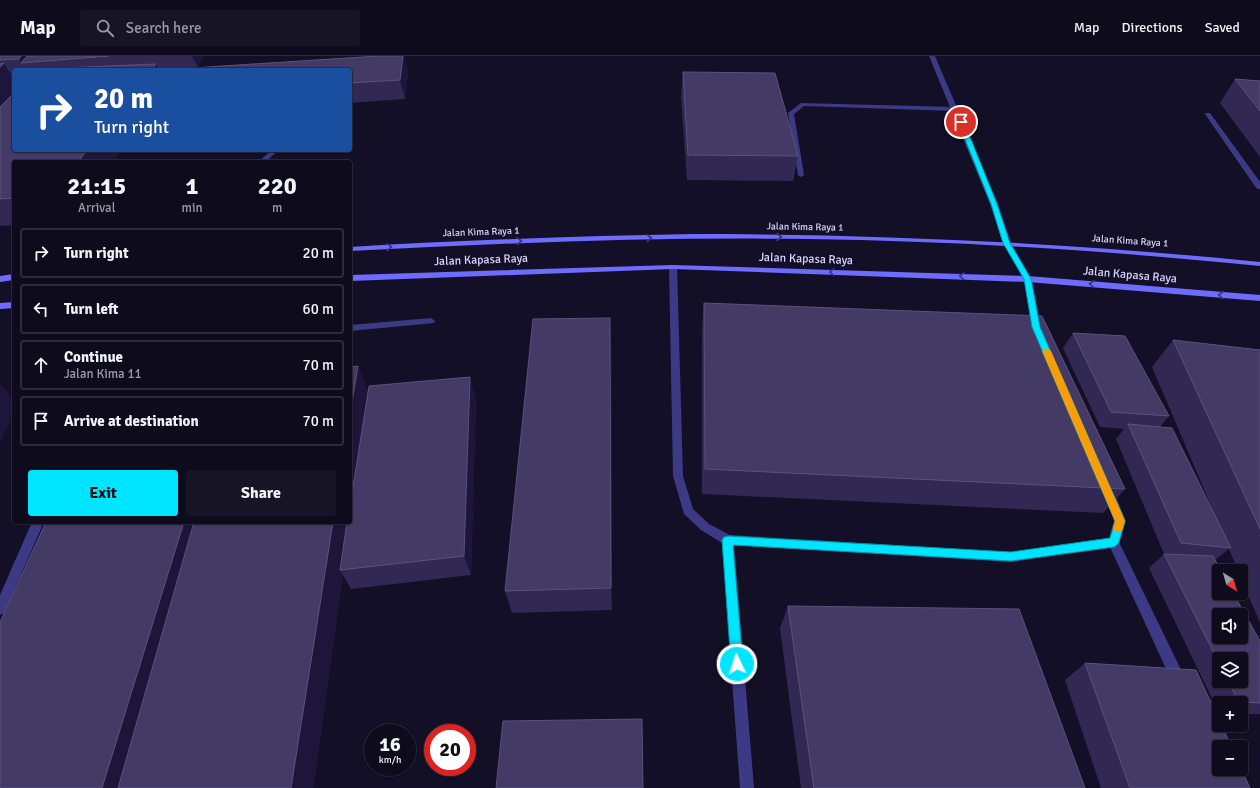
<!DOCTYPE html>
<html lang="en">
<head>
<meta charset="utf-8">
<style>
	:root { --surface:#0e0b1c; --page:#171425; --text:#f1f3f6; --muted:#9b9ba3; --line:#2e2b3b; --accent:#00e5ff }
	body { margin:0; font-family:Signika,sans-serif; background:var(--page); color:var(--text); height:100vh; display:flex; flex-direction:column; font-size:15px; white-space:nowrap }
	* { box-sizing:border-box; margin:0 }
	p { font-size:13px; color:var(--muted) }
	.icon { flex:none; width:22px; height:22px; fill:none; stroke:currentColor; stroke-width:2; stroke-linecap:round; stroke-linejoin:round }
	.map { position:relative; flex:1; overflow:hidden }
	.side { position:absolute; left:12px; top:104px; width:340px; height:364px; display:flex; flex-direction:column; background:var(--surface); border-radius:4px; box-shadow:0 1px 3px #0004,0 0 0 1px var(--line) }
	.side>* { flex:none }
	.banner { position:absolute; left:12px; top:12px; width:340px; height:84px; border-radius:4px; box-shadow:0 1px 3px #0004,0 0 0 1px var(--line); background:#1a4fa0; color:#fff; overflow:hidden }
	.needle { width:26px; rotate:143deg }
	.buttons { position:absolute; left:1212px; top:508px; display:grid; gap:8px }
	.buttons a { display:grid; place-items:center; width:36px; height:36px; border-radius:4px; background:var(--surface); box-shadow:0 1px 3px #0004,0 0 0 1px var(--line); font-size:20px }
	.speed { position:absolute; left:364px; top:668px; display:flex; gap:8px; font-size:20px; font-weight:700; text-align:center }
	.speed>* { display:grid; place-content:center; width:52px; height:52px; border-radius:50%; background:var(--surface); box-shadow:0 1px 3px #0004,0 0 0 1px var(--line); line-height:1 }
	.speed small { font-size:10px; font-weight:400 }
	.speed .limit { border:6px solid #d22; background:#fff; color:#111 }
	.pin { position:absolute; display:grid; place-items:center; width:34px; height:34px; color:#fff; margin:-17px; border:2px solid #fff; border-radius:50%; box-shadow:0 1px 4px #0007 }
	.me { position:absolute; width:44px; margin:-22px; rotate:356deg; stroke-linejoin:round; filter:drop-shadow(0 0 3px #0008) }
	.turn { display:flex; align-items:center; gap:14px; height:84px; padding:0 16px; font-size:18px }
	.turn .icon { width:52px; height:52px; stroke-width:2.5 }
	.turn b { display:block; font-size:28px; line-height:34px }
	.eta { display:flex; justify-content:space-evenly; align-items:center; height:68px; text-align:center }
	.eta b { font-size:24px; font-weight:700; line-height:28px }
	.button { display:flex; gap:8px; margin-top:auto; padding:8px 16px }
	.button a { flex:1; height:46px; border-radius:4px; background:var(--accent); color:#111; font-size:16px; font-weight:700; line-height:46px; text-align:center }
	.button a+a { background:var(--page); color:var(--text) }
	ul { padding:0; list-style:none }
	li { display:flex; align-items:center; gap:12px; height:50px; margin:0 8px 6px; padding:0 8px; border:2px solid var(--line); border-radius:4px }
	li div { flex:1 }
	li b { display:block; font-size:15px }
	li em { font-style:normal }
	header { display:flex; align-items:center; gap:24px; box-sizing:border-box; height:56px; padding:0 20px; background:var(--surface); border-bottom:1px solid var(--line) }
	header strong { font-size:19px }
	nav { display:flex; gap:22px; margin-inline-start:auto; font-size:14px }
	.search { width:280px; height:36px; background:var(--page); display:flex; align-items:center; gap:10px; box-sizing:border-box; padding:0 14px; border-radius:4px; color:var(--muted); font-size:15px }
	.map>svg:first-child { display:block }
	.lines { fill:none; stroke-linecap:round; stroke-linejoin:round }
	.service { fill:#3d3a85; fill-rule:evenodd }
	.minor { fill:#3d3a85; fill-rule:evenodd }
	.secondary { fill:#6f6bff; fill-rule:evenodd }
	.wall { fill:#312854; fill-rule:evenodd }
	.shaded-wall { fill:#1d163a }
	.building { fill:#433a66; stroke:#5a527e; fill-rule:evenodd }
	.oneway { stroke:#38347d }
	.route { fill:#00e5ff; stroke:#0095a6 }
	.slow { fill:#f59e0b }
	.labels { text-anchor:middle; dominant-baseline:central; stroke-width:4; stroke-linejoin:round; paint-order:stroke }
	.far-street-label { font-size:10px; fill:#d9d4ff; stroke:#130f26 }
	.street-label { font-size:12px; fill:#d9d4ff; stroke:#130f26 }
</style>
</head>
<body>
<header>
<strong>Map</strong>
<div class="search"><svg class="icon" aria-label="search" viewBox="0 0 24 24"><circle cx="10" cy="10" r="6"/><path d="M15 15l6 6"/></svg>Search here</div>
<nav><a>Map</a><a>Directions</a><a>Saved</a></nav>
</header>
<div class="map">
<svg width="1260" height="732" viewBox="0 0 1260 732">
	<rect width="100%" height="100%" fill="#130f26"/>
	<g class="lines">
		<g class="service">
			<path d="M801,47L955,51L958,53L955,55L804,50L794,58L804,119L801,121L798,119L788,57Z"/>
			<path d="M1206,57H1210L1260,126V133H1257L1205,58Z"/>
			<path d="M272,94H279L265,106H258Z"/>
			<path d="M670,209H676L677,211L683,420L693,453L709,468L730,479L1011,496L1109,482L1114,465L1103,434L1104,431L1108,430L1112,431L1126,465L1119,486L1184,620L1186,625L1184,630L1179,632L1174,630L1110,491L1011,506L734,489L754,732H740L722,487L701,474L684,458L673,420L669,211Z"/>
			<path d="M1028,220L1032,223L1041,273L1037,276L1033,273L1024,223Z"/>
			<path d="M431,262L435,265L434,267L350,275V269Z"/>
			<path d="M32,466H44L4,557L0,559V539Z"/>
		</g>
		<path class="minor" d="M929,0H935L998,148L1011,187L1032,223L1031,225H1025L1003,187L990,148Z"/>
		<g class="secondary">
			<path d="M693,178C883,178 1071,187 1260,206V210C1110,195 959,185 808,183C655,181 502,187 350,195V191C464,184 579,180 693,178Z"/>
			<path d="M673,209L1028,220L1260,239V245L1028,226L673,213L350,225V219Z"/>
			<path d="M14,218V224L0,226V220Z"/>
			<path d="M14,246V252L0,253V247Z"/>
		</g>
	</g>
	<g class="wall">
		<path d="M0,0H204L198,12L368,1V0H404L408,17L405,43L350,47V14H14V36L7,44L14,94H121L112,106H14V169L0,170Z"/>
		<path d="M683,16L798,100L793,125L687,124L681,40Z"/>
		<path d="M1235,23L1260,25V101L1220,47Z"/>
		<path d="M704,247L1125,433L1103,457L702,438V273Z"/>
		<path d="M610,262L611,288L612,554L512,557L505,535Z"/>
		<path d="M1073,277L1169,360L1160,371L1215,459L1152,311L1173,284L1260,294V567L1241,522V515H1238L1229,493L1215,504L1260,585V658H1241V647H1219V657L1149,512L1164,498L1116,383L1124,373L1100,371L1063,292ZM1219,603L1241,625H1219Z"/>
		<path d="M358,310L368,336L476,342L471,519L351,533L343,519L313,732H0Z"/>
		<path d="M788,550L1085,732H801L780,572Z"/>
		<path d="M1085,607L1250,732H1101L1065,624Z"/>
	</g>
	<g class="shaded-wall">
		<path d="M21,0H87L21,7L19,3Z"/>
		<path d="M192,0H204L198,12Z"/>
		<path d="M403,0H404L408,17L405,43L400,24Z"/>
		<path d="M4,7L14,24V36L0,52V11Z"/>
		<path d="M156,8L159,14H151Z"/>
		<path d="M87,94H121L112,106H78Z"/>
		<path d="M610,262L611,288L612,554L611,532Z"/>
		<path d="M358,310L368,336L343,514H340L343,519L313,732H291L333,466H350V358Z"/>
		<path d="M470,321L476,342L471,519L464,500Z"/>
		<path d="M0,328L14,343V358L0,386Z"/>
		<path d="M184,466H211L137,732H102Z"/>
	</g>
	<g class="building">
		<path d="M0,0H21L19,3L0,4Z"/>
		<path d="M27,0H109L21,7Z"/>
		<path d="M378,0H403L400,24L350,27V14H175L176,13Z"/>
		<path d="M4,7L0,11V8Z"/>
		<path d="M156,8L151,14H38L39,13Z"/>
		<path d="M683,16L775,17L798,100L688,99Z"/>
		<path d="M1235,23L1260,25V55Z"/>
		<path d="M14,37V94H87L78,106H14V142L0,143V51Z"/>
		<path d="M704,247L1042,260L1125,433L705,413Z"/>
		<path d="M610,262L611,532L505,535L533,263Z"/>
		<path d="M1073,277L1125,280L1169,360L1111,356Z"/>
		<path d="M1173,284L1260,294V473Z"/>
		<path d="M358,310L350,358V311Z"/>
		<path d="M470,321L464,500L340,514L347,466H350V450L369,330Z"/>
		<path d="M1128,368L1172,372L1231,492L1181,487Z"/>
		<path d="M46,466H184L102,732H0V566Z"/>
		<path d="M194,466H333L291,732H118Z"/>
		<path d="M1164,498L1213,500L1221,515H1219V537H1233L1260,585V647L1239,646L1228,625H1241V603H1219V607ZM1219,559H1241V581H1219Z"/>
		<path d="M788,550L1019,553L1085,732H814Z"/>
		<path d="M1085,607L1196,614L1219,664V669H1221L1232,691H1219V713H1241V712L1250,732H1130Z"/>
		<path d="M642,663L643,732H496L503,665Z"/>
	</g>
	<defs><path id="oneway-chevron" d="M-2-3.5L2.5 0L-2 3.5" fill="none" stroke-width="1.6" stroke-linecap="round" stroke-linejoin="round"/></defs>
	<g class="oneway">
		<use href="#oneway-chevron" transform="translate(779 181)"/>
		<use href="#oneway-chevron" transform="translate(649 182)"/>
		<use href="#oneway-chevron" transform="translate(519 185) rotate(-2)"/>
		<use href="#oneway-chevron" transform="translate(389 191) rotate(-2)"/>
		<use href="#oneway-chevron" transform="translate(832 216) rotate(-178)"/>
		<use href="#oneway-chevron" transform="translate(962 220) rotate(-178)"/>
		<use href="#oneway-chevron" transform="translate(1092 228) rotate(-175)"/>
		<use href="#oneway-chevron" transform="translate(1221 239) rotate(-175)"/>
	</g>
	<path class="route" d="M959,65L964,66L997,148L1010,187L1031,223L1040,271L1125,465L1119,486L1117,489L1114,491L1011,505L733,489L743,608L741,612L737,614L733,612L731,608L722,484L724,481L728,480L1011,496L1110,482L1115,465L1032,271L1024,223L1003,187L991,148L958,66Z"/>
	<path class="slow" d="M1047,292L1051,295L1125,465L1122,475L1118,476L1114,475L1113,472L1115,465L1042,295Z"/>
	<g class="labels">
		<g class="far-street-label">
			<text transform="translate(805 171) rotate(1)">Jalan Kima Raya 1</text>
			<text transform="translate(481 176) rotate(-2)">Jalan Kima Raya 1</text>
			<text transform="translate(1130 185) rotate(4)">Jalan Kima Raya 1</text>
		</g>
		<g class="street-label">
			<text transform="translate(806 203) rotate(2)">Jalan Kapasa Raya</text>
			<text transform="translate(481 204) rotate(-2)">Jalan Kapasa Raya</text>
			<text transform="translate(1130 219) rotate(5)">Jalan Kapasa Raya</text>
		</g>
	</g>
</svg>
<div class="buttons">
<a><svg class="needle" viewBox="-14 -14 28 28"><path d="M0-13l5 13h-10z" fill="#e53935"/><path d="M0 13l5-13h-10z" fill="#9b9ba3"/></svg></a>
<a><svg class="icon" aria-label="sound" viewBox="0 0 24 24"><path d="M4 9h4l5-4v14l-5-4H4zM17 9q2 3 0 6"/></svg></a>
<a><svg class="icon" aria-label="layers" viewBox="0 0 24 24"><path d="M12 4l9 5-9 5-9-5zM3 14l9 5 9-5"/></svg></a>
<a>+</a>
<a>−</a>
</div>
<div class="speed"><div>16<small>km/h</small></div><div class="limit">20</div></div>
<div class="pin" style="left:961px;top:66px;background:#d93025"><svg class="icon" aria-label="arrive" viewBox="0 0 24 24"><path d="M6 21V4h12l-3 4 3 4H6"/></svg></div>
<svg class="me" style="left:737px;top:608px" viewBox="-20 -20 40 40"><circle r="17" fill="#00e5ff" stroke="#fff" stroke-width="3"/><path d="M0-11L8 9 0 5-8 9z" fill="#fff"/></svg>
<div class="banner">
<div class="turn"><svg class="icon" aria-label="right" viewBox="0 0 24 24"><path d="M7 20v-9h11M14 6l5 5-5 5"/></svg><div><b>20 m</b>Turn right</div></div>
</div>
<section class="side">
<div class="eta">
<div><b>21:15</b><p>Arrival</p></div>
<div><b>1</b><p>min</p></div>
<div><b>220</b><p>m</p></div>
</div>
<ul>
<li><svg class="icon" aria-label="right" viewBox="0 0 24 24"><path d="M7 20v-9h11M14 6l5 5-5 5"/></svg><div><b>Turn right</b></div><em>20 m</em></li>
<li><svg class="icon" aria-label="left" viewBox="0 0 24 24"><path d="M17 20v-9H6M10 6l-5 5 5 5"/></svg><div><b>Turn left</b></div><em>60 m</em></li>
<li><svg class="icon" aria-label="ahead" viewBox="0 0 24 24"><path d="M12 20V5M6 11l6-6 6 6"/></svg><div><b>Continue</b><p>Jalan Kima 11</p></div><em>70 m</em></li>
<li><svg class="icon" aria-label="arrive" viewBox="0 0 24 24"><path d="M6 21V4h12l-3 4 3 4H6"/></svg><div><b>Arrive at destination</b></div><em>70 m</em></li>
</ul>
<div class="button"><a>Exit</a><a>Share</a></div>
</section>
</div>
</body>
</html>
